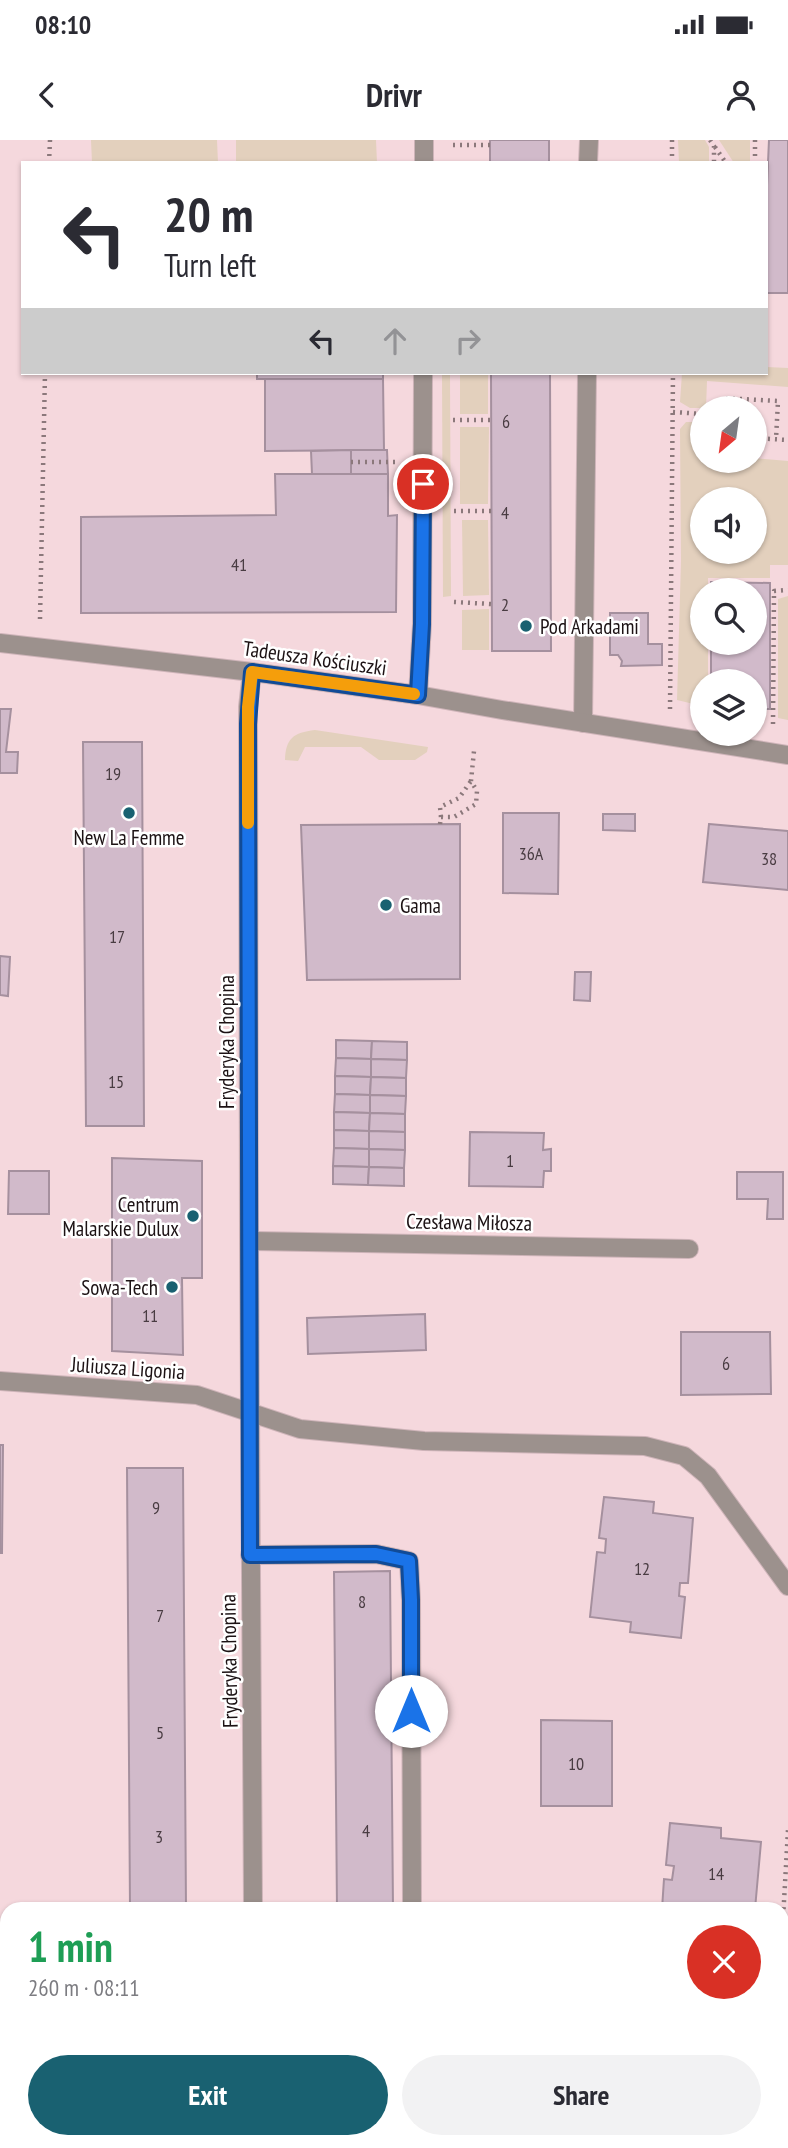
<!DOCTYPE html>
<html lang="en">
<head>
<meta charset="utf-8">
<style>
	:root { --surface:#fff; --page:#f2f2f3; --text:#2b2b33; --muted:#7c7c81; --accent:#196171 }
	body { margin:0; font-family:"PT Sans Narrow",sans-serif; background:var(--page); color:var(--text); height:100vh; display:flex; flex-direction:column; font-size:26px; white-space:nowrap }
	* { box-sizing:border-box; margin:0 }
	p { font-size:23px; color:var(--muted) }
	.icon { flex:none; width:38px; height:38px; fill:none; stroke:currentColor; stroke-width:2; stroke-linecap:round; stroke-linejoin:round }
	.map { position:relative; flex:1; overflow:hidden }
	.panel { position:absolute; left:0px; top:1762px; width:789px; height:247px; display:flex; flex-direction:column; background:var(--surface); border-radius:21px 21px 0 0; box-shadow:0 2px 5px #0004 }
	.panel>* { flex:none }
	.banner { position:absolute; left:21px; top:21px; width:747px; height:214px; border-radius:0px; box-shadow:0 2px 5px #0004; background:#fff; color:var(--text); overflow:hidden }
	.needle { width:46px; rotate:209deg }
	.buttons { position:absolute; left:690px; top:256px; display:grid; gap:14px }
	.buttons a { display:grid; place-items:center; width:77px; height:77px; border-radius:50%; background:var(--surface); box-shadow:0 2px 5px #0004; font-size:35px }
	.pin { position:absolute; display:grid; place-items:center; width:60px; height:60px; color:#fff; margin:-30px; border:4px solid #fff; border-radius:50%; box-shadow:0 2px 7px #0007 }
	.me { position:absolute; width:77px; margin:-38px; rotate:0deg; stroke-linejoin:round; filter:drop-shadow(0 0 5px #0008) }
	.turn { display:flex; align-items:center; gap:24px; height:147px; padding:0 28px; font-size:32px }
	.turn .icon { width:91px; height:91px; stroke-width:2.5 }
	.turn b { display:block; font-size:49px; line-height:60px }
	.lanes { display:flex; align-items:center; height:66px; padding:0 28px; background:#0003; justify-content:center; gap:35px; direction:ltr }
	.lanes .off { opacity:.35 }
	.round { display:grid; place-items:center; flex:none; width:74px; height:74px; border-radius:37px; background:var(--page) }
	.head { display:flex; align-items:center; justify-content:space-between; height:119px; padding:0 28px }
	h1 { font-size:42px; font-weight:700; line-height:52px; color:#1e9e55 }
	.cta { display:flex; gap:14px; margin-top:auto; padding:14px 28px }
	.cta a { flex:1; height:80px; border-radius:42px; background:var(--accent); color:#fff; font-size:28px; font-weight:700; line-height:80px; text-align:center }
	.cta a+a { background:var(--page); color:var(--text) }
	.status { display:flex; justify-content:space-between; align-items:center; height:49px; padding:0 35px; background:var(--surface); direction:ltr }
	.status svg { height:19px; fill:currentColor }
	header { display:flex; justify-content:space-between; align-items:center; height:91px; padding:0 28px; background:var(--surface); font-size:32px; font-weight:700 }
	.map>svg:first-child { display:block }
	.green { fill:#e3d0bd; fill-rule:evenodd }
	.building { fill:#d1baca; stroke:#a5909e; stroke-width:2 }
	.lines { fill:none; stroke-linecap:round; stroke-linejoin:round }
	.service-casing { stroke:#ceb4b9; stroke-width:20 }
	.minor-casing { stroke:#ceb4b9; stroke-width:20 }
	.secondary-casing { stroke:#ceb4b9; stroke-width:20 }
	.path { stroke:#8b787b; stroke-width:4.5; stroke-dasharray:2 5; stroke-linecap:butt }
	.service { stroke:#9c918d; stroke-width:18 }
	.minor { stroke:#9c918d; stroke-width:18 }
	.secondary { stroke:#7b6a65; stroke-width:18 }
	.route-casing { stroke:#114b97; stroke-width:18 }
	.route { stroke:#1a73e8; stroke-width:12 }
	.slow { stroke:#f59e0b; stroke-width:12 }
	.poi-dot { fill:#196171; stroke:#fff; stroke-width:2.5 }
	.labels { text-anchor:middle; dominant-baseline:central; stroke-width:5; stroke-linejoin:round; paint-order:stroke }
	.number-label { font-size:18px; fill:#493c42 }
	.poi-label { font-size:21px; fill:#1c1214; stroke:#fff; text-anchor:start }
	.street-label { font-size:21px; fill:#1c1214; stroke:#fff }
</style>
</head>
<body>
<div class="status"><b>08:10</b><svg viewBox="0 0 49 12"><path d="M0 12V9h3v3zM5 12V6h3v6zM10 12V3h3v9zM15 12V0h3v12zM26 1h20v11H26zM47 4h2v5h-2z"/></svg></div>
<header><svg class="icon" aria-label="back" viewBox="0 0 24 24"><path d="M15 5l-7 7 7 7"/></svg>Drivr<svg class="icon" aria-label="person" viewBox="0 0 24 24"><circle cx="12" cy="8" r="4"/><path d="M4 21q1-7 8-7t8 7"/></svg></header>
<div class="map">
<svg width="788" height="2008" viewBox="0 0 788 2008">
	<rect width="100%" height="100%" fill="#f5d8dd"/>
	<g class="green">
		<path d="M91,0H217L218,23H92Z"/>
		<path d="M236,0H376L377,23H236Z"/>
		<path d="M678,0H705L709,7V23H679Z"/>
		<path d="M719,0H750V23H734Z"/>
		<path d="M767,227L788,228V247L707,241L706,268H690L680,262L682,233H766Z"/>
		<path d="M442,233H450L451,456L443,457Z"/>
		<rect x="460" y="233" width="28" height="41"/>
		<path d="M686,282H702V320H754V318L788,321V425H770V438H708V450H702V502H708V541H702V566L677,560L681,421L680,289ZM702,359H754V411H702Z"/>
		<path d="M460,287H489L488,364H460Z"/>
		<path d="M462,380H488L489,455L463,456Z"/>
		<path d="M788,456V580L778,578V459Z"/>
		<path d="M489,469V510H462V470Z"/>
		<path d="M315,590L428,607L427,612L415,620H379L361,607H305L298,621L285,620C286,598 293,593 315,590Z"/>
	</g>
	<g class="building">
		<rect x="490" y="0" width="59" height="23"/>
		<path d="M769,0H788V153H766V68Z"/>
		<rect x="257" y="233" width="126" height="6"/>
		<path d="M491,233H550L551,511H492Z"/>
		<path d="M265,239H383L384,310L265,311Z"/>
		<path d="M351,310V334H312L311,311Z"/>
		<path d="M351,310H387L388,334H351Z"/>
		<path d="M275,334H388V376L397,375L396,472L81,473V377L276,375Z"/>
		<path d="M711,442L770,443V569H754V541H711V502H754V450H711Z"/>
		<path d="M610,473H648V504H662V525L621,526L622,521L618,515H610Z"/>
		<path d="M0,569H11L6,612H18L17,633H0Z"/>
		<path d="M83,602H142L144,986H86Z"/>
		<path d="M503,673H559L558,754L503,753Z"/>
		<path d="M603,674H635V691L603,690Z"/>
		<path d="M460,684V839L307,840L301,685Z"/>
		<path d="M709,684L788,691V750L703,742Z"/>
		<path d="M0,816L10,817L8,856L0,855Z"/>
		<path d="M575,832H591L590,861L574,860Z"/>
		<path d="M336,900L372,901L371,919L336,918Z"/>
		<path d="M372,901L407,902V920L371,919Z"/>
		<path d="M336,918L371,919V937L335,936Z"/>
		<path d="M371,919L407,920L406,938L371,937Z"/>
		<path d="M335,936L371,937L370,955L335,954Z"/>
		<path d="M371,937L406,938V956L370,955Z"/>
		<path d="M335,954L370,955V973L334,972Z"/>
		<path d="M370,955L406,956L405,974L370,973Z"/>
		<path d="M334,972L370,973L369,991L334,990Z"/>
		<path d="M370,973L405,974V992L369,991Z"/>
		<path d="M334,990L369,991V1009L334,1008Z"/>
		<path d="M369,991L405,992V1010L369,1009Z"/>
		<path d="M470,992L544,993L543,1010L551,1009V1031H544L543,1047L469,1046Z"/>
		<path d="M334,1008L369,1009V1027L333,1026Z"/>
		<path d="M369,1009L405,1010L404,1028L369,1027Z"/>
		<path d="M112,1018L202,1021V1138H182L183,1215L112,1211Z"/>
		<path d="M333,1026L369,1027L368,1045L333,1044Z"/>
		<path d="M369,1027L404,1028V1046L368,1045Z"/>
		<path d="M9,1031H49V1074H8Z"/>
		<path d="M737,1032H783V1079H767L768,1059H737Z"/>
		<path d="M425,1174L426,1210L308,1214L307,1178Z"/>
		<path d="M681,1192H770L771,1254L681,1255Z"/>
		<path d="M0,1305H3L2,1413H0Z"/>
		<path d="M127,1328H183L186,1769H130Z"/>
		<path d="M604,1357L654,1362L653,1373L693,1378L688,1443H680L679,1456L685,1457L681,1498L630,1492L631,1482L590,1477L597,1412L605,1413L606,1399L599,1398Z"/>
		<path d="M390,1431L393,1769H337L334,1432Z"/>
		<path d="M541,1580L612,1581V1666H541Z"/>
		<path d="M670,1683L721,1688V1698L761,1702L755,1769H662L664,1739L672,1740L674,1726L666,1725Z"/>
		<path d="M0,1875H7V1933L0,1932Z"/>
	</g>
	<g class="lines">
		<g class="service-casing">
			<g id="service">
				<path d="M588,23L589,0"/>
				<path d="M583,583L587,233"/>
				<path d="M250,1415L376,1414L409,1421L411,1460L412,1769"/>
				<path d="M697,2008V2002"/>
			</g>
		</g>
		<g class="minor-casing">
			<g id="minor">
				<path d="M424,23V0"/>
				<path d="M0,503L252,532L418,555L502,570L788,615"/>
				<path d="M252,532L248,567L249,1101L253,1769"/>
				<path d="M418,555L422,484L423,233"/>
				<path d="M249,1101L689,1109"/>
				<path d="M0,1241L197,1255L300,1289L424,1301L645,1306L684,1316L708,1336L788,1446"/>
			</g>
		</g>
		<g class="secondary-casing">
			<g id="secondary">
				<path d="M0,1983H7"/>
				<path d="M205,2002L264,2008"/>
			</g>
		</g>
		<g class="path">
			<path d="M672,0V23"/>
			<path d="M710,0L714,6V23"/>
			<path d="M453,5H490"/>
			<path d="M715,7L726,23"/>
			<path d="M49,23L50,0"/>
			<path d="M755,23V0"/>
			<path d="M721,268L722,258L778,261L776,299"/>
			<path d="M673,272L702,274"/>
			<path d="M453,280H490"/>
			<path d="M754,298L788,300"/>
			<path d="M351,322H396"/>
			<path d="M454,371H491"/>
			<path d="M454,462L491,464"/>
			<path d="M40,479L45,233"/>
			<path d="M670,569L673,233"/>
			<path d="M773,584L774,451L788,450"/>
			<path d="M441,677L440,667L459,658L471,641"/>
			<path d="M440,684L441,677H454L476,664L477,651L471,641L474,611"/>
			<path d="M782,1797L788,1690"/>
			<path d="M437,2002L480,2008"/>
		</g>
		<use href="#service" class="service"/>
		<use href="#minor" class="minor"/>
		<use href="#secondary" class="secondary"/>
	</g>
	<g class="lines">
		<g class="route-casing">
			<path id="route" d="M411,1571V1460L409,1421L376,1414L250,1415L248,584L252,532L418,555L422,484L423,344"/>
		</g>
		<use href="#route" class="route"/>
		<path class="slow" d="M248,683V567L252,532L414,554"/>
	</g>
	<g class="poi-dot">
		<circle cx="526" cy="486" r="7"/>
		<circle cx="129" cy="673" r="7"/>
		<circle cx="386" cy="765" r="7"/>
		<circle cx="193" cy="1076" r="7"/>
		<circle cx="172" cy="1147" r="7"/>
	</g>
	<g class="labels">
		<g class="number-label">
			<text x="506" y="281">6</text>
			<text x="505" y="372">4</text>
			<text x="239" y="424">41</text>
			<text x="505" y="464">2</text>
			<text x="113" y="633">19</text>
			<text x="531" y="713">36A</text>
			<text x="769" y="718">38</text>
			<text x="117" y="796">17</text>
			<text x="116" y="941">15</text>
			<text x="510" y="1020">1</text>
			<text x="150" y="1175">11</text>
			<text x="726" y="1223">6</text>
			<text x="156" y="1367">9</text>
			<text x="642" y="1428">12</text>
			<text x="362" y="1461">8</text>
			<text x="160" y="1475">7</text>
			<text x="160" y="1592">5</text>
			<text x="576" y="1623">10</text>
			<text x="366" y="1690">4</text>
			<text x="159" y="1696">3</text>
			<text x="716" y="1733">14</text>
		</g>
		<g class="poi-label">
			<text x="540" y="486">Pod Arkadami</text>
			<text x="129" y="697" text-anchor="middle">New La Femme</text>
			<text x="400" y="765">Gama</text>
			<text x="179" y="1064" text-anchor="end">Centrum<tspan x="179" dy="24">Malarskie Dulux</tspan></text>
			<text x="158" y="1147" text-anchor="end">Sowa-Tech</text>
		</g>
		<g class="street-label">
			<text transform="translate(315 518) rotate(8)">Tadeusza Kościuszki</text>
			<text transform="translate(226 902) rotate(-90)">Fryderyka Chopina</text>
			<text transform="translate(469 1082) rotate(1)">Czesława Miłosza</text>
			<text transform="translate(128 1228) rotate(4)">Juliusza Ligonia</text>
			<text transform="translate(229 1521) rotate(-91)">Fryderyka Chopina</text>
		</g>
	</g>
</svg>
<div class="buttons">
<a><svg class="needle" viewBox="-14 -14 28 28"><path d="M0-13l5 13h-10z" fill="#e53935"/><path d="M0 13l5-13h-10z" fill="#7c7c81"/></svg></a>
<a><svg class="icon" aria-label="sound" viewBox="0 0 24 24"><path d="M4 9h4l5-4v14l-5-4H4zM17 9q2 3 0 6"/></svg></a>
<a><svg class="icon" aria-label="search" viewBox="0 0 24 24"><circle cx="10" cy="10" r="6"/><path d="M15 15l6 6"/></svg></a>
<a><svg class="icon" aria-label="layers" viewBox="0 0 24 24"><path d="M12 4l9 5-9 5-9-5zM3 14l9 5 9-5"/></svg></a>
</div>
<div class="pin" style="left:423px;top:344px;background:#d93025"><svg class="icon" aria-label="arrive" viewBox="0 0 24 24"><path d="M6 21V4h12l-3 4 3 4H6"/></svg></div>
<svg class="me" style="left:411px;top:1571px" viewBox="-20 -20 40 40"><circle r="19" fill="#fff"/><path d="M0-13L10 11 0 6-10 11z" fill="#1a73e8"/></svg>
<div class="banner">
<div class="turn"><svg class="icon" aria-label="left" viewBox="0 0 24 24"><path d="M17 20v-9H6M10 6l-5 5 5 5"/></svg><div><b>20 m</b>Turn left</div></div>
<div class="lanes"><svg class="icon" aria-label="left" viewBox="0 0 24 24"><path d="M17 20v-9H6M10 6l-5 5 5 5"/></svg><svg class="icon off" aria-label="ahead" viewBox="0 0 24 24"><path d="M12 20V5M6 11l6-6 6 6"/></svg><svg class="icon off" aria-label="right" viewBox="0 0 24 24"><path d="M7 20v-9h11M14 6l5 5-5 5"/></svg></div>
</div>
<section class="panel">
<div class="head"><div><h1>1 min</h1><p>260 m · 08:11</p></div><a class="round" style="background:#d93025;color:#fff"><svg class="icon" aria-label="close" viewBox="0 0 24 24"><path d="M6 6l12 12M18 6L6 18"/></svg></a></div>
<div class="cta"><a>Exit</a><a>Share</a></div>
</section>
</div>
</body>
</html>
